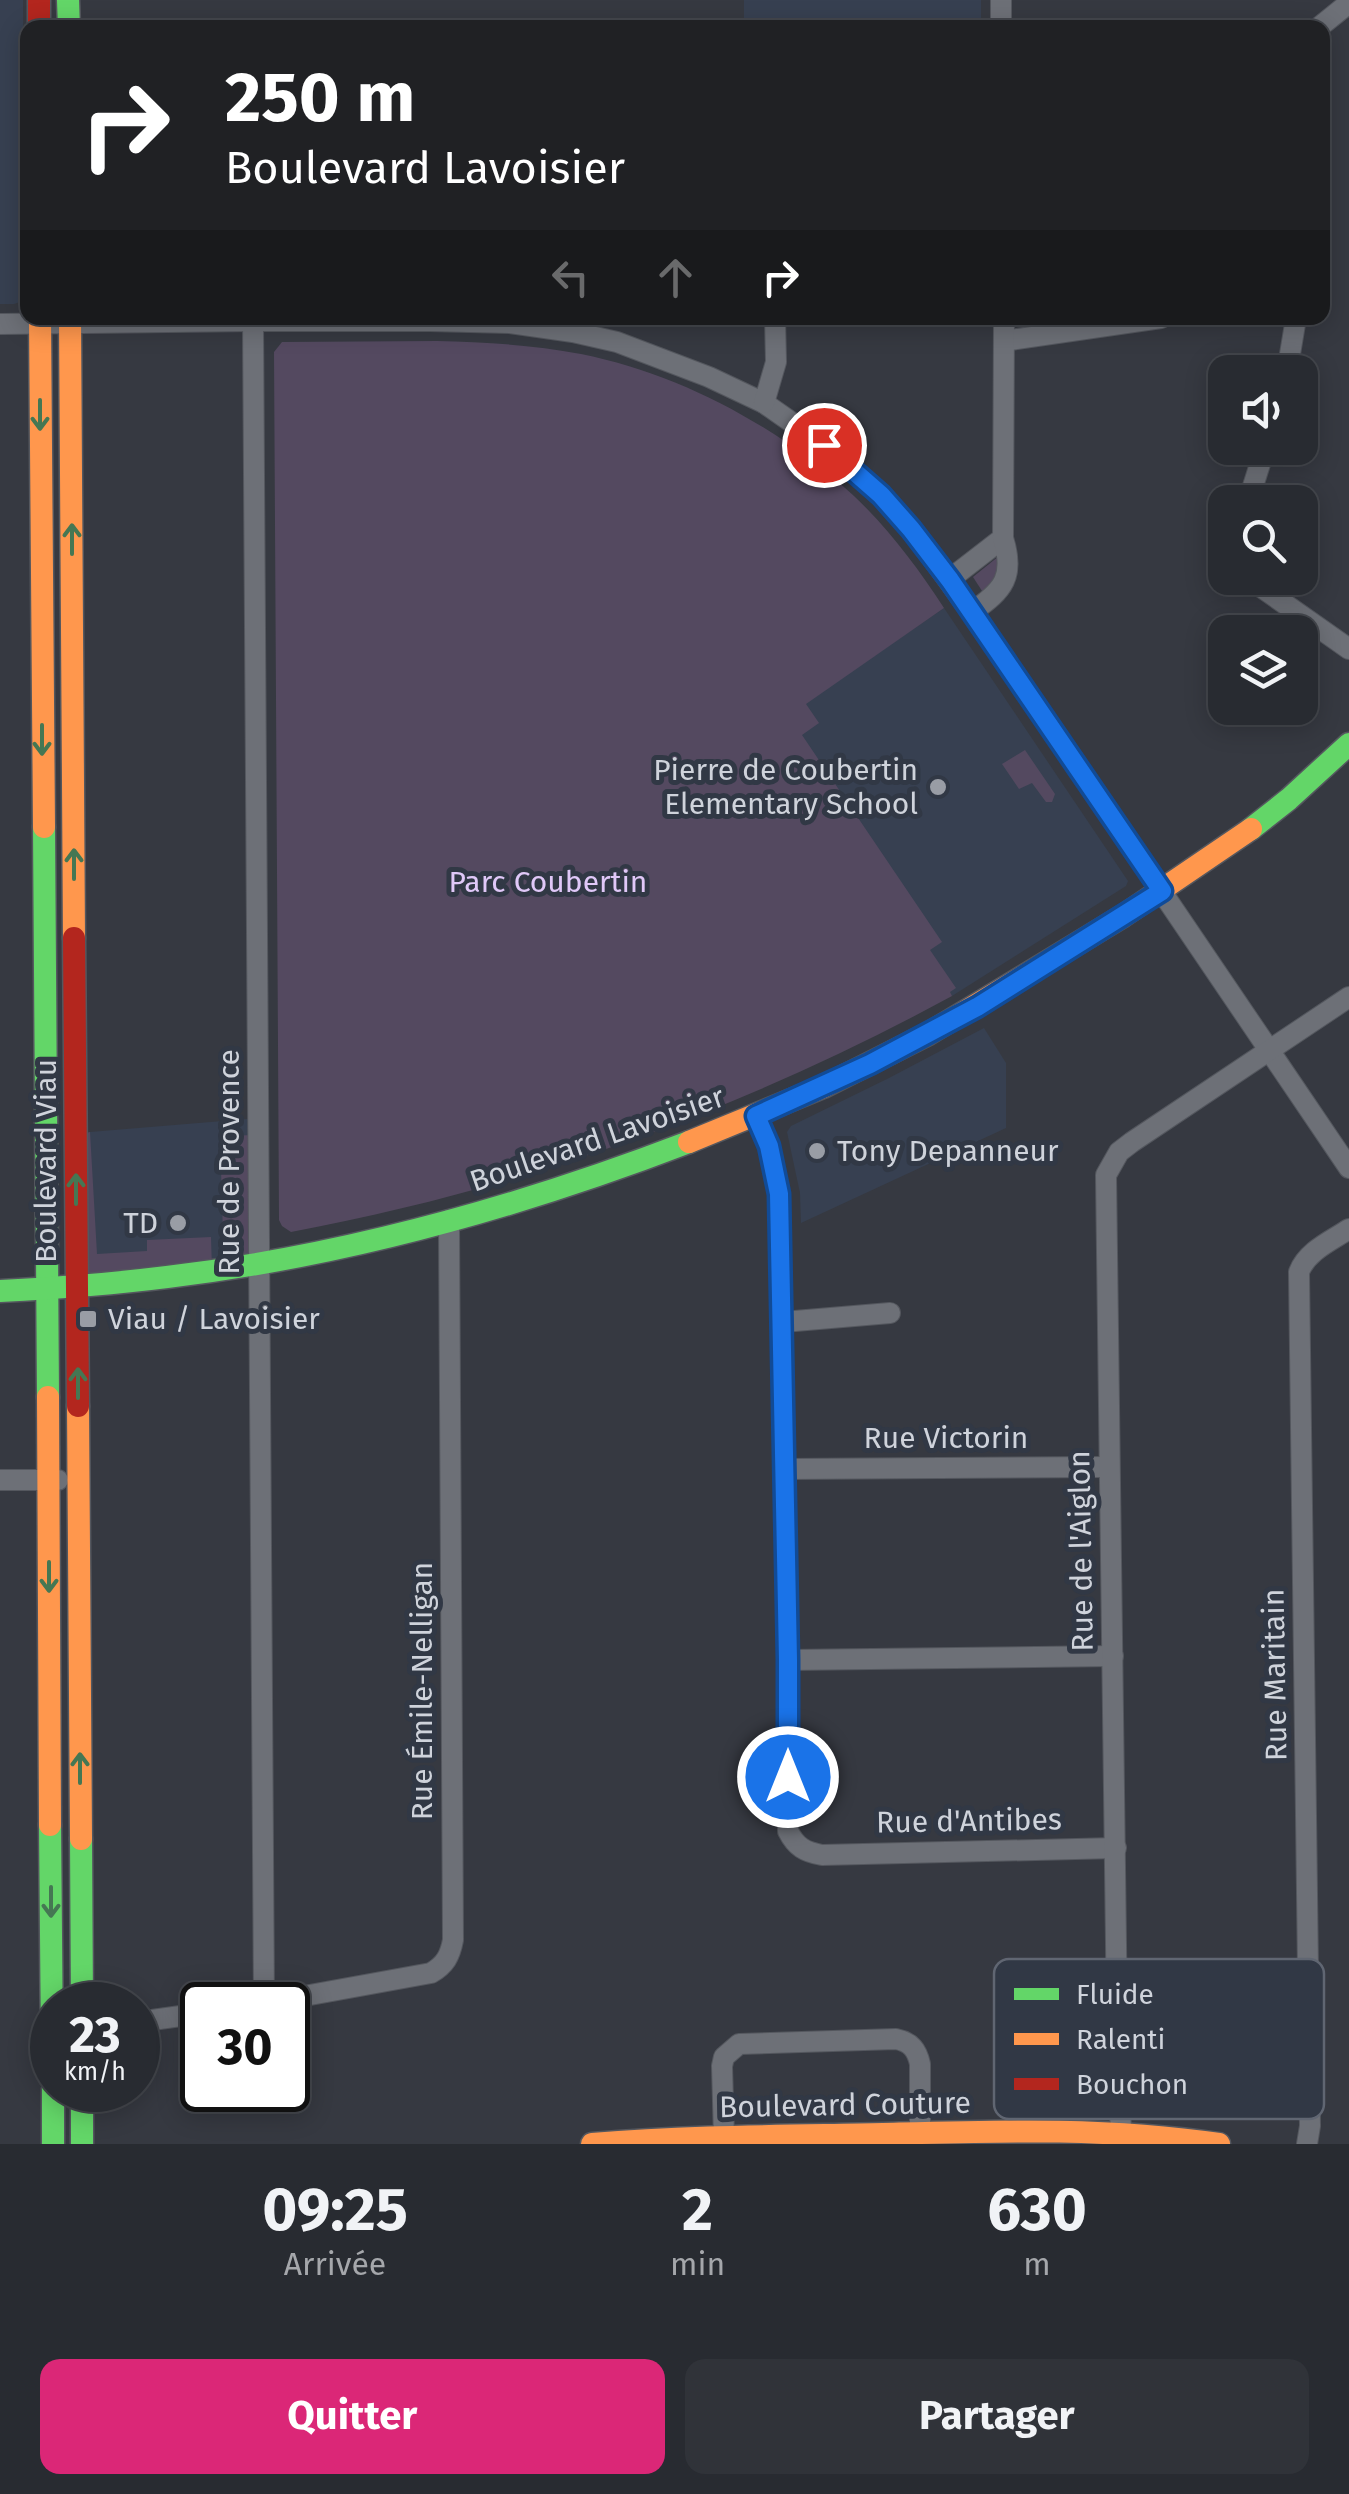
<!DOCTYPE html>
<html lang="fr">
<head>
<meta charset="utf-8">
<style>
	:root { --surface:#282b31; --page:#303339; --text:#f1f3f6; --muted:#a5a7ab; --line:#44474d; --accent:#db2777 }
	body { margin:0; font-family:"Fira Sans",sans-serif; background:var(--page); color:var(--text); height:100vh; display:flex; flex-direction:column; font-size:38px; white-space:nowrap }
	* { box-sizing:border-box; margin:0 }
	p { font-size:32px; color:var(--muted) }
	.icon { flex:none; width:55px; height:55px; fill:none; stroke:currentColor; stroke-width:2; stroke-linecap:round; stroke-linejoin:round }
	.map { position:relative; height:2144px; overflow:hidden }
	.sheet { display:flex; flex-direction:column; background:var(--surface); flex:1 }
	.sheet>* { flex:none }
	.guide { position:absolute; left:20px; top:20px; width:1310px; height:305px; border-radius:20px; box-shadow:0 5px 25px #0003,0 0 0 2px var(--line); background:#202124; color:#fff; overflow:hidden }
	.buttons { position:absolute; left:1208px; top:355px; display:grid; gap:20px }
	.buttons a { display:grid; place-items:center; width:110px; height:110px; border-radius:20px; background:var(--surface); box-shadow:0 5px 25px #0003,0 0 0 2px var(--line); font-size:50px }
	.speed { position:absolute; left:30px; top:1982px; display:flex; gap:20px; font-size:50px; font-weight:700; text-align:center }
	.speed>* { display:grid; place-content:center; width:130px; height:130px; border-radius:50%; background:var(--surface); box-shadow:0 5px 25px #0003,0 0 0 2px var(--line); line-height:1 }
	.speed small { font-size:25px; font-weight:400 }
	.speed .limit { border:5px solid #111; border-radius:15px; background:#fff; color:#111 }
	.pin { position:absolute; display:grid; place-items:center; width:85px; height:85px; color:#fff; margin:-42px; border:5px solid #fff; border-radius:50%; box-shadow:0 2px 10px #0007 }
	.me { position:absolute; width:110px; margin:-55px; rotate:0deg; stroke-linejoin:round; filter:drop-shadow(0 0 8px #0008) }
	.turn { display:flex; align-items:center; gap:35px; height:210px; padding:0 40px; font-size:45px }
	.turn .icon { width:130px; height:130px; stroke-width:2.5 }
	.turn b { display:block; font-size:70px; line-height:85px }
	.lanes { display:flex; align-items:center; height:95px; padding:0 40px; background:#0003; justify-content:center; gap:50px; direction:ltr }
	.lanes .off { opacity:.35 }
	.eta { display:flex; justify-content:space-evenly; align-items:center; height:170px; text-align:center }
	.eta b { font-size:60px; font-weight:700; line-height:70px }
	.button { display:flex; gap:20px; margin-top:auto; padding:20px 40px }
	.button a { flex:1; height:115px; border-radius:20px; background:var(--accent); color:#fff; font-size:40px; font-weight:700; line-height:115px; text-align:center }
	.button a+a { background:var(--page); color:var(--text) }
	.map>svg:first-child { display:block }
	.built { fill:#374051 }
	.green { fill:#544960 }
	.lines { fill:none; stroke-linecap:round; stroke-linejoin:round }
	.street-casing { stroke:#54575e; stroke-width:22 }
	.fast-casing { stroke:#54575e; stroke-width:25 }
	.slow-casing { stroke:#54575e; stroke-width:25 }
	.jam-casing { stroke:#54575e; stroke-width:25 }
	.street { stroke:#6d7077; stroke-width:20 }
	.fast { stroke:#63d668; stroke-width:22 }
	.slow { stroke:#ff974d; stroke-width:22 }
	.jam { stroke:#b3261e; stroke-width:22 }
	.oneway { stroke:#457753 }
	.route-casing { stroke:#114b97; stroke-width:25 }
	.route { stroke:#1a73e8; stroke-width:18 }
	.poi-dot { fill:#999da5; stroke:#313845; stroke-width:4 }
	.labels { text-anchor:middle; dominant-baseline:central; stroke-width:10; stroke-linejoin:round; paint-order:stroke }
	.poi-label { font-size:30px; fill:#cfd3db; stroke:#313845; text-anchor:end }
	.park-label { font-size:30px; fill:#e0c8f8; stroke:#313845 }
	.street-label { font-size:30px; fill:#cfd3db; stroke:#313845 }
	.key { fill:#313845; stroke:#606672; stroke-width:2.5 }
	.key-label { font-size:28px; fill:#cfd3db }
</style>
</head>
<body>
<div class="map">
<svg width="1349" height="2144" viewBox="0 0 1349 2144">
	<rect width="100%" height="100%" fill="#363941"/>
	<g class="built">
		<path d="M0,0H23L25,294L23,301L14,304H0Z"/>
		<rect x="744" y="0" width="237" height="27"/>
		<path d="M944,608L1128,881L1126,886L952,996L770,727Z"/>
		<path d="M984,1028L1006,1063V1128L801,1223L800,1193L787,1132L791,1126L889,1078Z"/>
		<path d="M258,1118L259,1262L77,1287L76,1136L90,1132Z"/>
	</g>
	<g class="green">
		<path d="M437,341C485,342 534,345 581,354C681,374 779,427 854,496C889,529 918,568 944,608L806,704L819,723L802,735L942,942L930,950L956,988L950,992L952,996C743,1110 525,1188 291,1232L282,1226L279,1220L274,352L282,342Z"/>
		<path d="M999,556L1000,577L984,594L973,577Z"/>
		<path d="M1025,750L1055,794L1052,802H1046L1032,783L1019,789L1002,764Z"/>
		<path d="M90,1132L97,1254L147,1251V1240L211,1237L212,1270L77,1287L76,1136Z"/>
		<path d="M259,1135V1262L224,1268L220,1136Z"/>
	</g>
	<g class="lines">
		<g class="street-casing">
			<g id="street">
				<path d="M1001,0V28"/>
				<path d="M1318,28L1349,3"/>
				<path d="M253,321L264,2004"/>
				<path d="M0,324L253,321H430L510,323L573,332L617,342L709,377L764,403L824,445L855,471L881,495L911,529L985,631L1349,1168"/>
				<path d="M1004,341L1161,318"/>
				<path d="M1287,372L1296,318"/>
				<path d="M764,403L776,362L775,318"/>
				<path d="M1248,502L1265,448"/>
				<path d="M1248,578L1349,649"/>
				<path d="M950,579L1003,538"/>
				<path d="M972,612C1004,590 1015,576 1003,538L1004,318"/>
				<path d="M756,1115L769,1146L779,1194L788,1660V1831C796,1847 805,1852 822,1855L1116,1848"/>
				<path d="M783,1322L890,1313"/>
				<path d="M783,1469L1109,1467"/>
				<path d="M0,1480H58"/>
				<path d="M788,1660L1113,1656"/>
				<path d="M255,2005L431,1973C445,1965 450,1956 453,1940L449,1220"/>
				<path d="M138,2022L202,2013"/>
				<path d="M724,2137L722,2066L724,2057L739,2044L896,2039C911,2042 917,2050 920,2064V2133"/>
				<path d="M1123,2144L1118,2098L1106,1175L1119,1152L1132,1142L1349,997"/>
				<path d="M1307,2144L1310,2126L1299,1272C1307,1251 1331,1241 1349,1229"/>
			</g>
		</g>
		<g class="fast-casing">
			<g id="fast">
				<path d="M68,0L69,28"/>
				<path d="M44,827L48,1397"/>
				<path d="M1251,829L1289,799L1349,744"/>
				<path d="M0,1291C56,1288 111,1284 167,1277C345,1256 522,1206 689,1142"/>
				<path d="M50,1825L52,2043"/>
				<path d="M81,1839L82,2005"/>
				<path d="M53,2090V2144"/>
				<path d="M82,2090V2144"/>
			</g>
		</g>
		<g class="slow-casing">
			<g id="slow">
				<path d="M40,318L44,827"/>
				<path d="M70,318L74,938"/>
				<path d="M689,1142L823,1087L928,1034L1123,916L1251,829"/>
				<path d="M48,1397L50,1825"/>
				<path d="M78,1406L81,1839"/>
				<path d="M592,2144C689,2136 786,2136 883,2134C996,2131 1107,2127 1219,2144"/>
			</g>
		</g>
		<g class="jam-casing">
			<g id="jam">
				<path d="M39,0V28"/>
				<path d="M74,938L78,1406"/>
			</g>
		</g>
		<use href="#street" class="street"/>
		<use href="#fast" class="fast"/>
		<use href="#slow" class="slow"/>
		<use href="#jam" class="jam"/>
	</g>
	<defs><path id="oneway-shaft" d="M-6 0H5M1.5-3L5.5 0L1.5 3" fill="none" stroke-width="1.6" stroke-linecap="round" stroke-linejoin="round" transform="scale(2.5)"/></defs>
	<g class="oneway">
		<use href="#oneway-shaft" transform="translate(40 415) rotate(90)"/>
		<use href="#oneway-shaft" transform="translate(72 539) rotate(-90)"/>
		<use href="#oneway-shaft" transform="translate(42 740) rotate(90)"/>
		<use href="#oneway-shaft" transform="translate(74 864) rotate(-90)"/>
		<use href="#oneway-shaft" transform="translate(76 1189) rotate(-90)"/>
		<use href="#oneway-shaft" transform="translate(78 1383) rotate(-90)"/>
		<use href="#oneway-shaft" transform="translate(49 1577) rotate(90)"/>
		<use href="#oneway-shaft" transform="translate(80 1768) rotate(-90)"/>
		<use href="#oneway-shaft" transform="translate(51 1902) rotate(90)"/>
	</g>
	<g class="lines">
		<g class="route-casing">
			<path id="route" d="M788,1777V1660L779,1194L769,1146L756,1116L870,1064L977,1007L1162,891L950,580L911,529L881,495L824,445"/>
		</g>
		<use href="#route" class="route"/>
	</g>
	<g class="poi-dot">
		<circle cx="938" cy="787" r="10"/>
		<circle cx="817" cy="1151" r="10"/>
		<circle cx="178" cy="1223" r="10"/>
		<rect x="78" y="1309" width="20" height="20" rx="5"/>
	</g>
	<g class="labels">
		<g class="poi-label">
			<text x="918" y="770">Pierre de Coubertin<tspan x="918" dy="34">Elementary School</tspan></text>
			<text x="837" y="1151" text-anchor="start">Tony Depanneur</text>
			<text x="158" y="1223">TD</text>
			<text x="108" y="1319" text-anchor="start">Viau / Lavoisier</text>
		</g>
		<g class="park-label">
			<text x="548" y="882">Parc Coubertin</text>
		</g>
		<g class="street-label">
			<text transform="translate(597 1139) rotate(-19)">Boulevard Lavoisier</text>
			<text transform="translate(46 1161) rotate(-90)">Boulevard Viau</text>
			<text transform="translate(229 1162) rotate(-90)">Rue de Provence</text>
			<text x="946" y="1438">Rue Victorin</text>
			<text transform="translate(1081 1551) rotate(-91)">Rue de l'Aiglon</text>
			<text transform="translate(1275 1675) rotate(-91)">Rue Maritain</text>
			<text transform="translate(422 1691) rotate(-90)">Rue Émile-Nelligan</text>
			<text transform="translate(969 1821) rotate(-1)">Rue d'Antibes</text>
			<text transform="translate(845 2105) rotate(-1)">Boulevard Couture</text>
		</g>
	</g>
	<rect x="994" y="1959" width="330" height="160" rx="15" class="key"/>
	<rect x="1014" y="1988" width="45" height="12" fill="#63d668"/>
	<rect x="1014" y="2033" width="45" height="12" fill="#ff974d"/>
	<rect x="1014" y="2078" width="45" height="12" fill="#b3261e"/>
	<g class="key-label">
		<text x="1076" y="2004">Fluide</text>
		<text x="1076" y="2049">Ralenti</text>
		<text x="1076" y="2094">Bouchon</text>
	</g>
</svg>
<div class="buttons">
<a><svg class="icon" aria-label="sound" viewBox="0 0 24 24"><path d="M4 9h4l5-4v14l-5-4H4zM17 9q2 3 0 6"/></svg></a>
<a><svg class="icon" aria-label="search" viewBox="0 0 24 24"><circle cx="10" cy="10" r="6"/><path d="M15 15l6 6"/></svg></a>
<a><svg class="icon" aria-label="layers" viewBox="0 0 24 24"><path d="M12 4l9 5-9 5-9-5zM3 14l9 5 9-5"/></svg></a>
</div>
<div class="speed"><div>23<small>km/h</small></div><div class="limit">30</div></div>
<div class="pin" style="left:824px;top:445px;background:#d93025"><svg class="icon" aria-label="arrive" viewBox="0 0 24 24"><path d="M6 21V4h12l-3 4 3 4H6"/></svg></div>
<svg class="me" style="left:788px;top:1777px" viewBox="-20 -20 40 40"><circle r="17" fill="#1a73e8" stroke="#fff" stroke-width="3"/><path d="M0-11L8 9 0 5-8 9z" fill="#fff"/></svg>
<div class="guide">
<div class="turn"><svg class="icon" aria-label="right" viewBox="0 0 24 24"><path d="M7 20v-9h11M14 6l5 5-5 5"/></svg><div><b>250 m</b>Boulevard Lavoisier</div></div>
<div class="lanes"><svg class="icon off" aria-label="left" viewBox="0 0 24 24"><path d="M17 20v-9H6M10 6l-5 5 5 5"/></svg><svg class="icon off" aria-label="ahead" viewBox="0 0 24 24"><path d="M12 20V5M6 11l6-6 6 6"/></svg><svg class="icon" aria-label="right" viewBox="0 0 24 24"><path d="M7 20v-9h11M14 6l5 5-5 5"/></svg></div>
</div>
</div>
<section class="sheet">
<div class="eta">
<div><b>09:25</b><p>Arrivée</p></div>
<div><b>2</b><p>min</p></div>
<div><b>630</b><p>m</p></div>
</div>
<div class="button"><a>Quitter</a><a>Partager</a></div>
</section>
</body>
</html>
